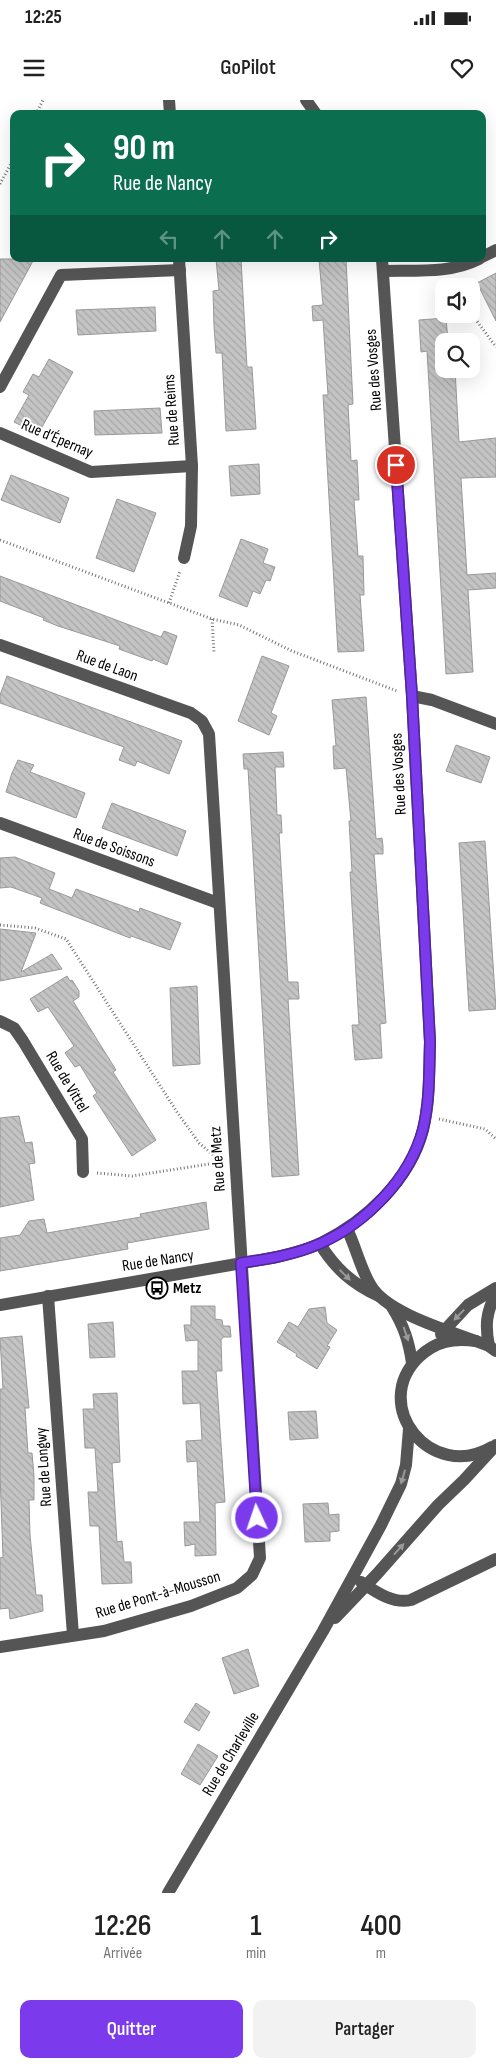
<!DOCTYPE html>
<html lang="fr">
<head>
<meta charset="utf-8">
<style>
	:root { --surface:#fff; --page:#f2f2f2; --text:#222; --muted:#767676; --accent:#7c3aed }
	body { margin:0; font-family:"Sofia Sans Condensed",sans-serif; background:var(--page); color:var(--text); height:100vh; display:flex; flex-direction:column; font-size:19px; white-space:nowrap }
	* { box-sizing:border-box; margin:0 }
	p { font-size:16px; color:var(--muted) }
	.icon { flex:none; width:28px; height:28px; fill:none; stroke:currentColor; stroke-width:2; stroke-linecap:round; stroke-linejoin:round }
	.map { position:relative; height:1793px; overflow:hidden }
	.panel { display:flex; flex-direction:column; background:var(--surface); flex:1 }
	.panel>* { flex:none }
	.banner { position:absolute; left:10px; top:10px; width:476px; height:152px; border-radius:10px; box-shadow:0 5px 20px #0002; background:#0b6e4f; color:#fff; overflow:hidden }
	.tools { position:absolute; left:435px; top:178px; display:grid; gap:10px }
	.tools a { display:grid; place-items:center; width:45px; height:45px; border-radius:10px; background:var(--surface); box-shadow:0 5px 20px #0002; font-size:25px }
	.pin { position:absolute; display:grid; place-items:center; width:42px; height:42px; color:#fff; margin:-21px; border:2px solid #fff; border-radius:50%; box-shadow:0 1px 5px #0007 }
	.me { position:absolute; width:55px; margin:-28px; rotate:357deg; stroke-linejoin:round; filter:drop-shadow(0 0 4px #0008) }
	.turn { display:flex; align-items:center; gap:18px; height:105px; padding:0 20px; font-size:22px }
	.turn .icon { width:65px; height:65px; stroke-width:2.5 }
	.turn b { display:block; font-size:35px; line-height:42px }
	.lanes { display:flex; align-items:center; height:48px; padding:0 20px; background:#0003; justify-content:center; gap:25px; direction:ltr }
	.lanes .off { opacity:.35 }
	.eta { display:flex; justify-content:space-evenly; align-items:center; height:85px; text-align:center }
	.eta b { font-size:30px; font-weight:600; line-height:35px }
	.button { display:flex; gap:10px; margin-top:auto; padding:10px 20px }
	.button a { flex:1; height:58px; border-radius:10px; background:var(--accent); color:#fff; font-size:20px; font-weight:600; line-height:58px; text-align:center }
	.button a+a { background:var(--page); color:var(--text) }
	.status { display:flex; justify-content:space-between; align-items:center; height:35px; padding:0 25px; background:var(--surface); direction:ltr }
	.status svg { height:14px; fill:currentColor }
	header { display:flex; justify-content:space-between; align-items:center; height:65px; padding:0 20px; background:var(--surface); font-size:22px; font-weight:600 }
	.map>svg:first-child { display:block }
	.building { fill:url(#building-back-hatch); stroke:#999 }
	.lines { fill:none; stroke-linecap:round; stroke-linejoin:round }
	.path { stroke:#777; stroke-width:3; stroke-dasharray:1 2.5; stroke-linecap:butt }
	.minor { stroke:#555; stroke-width:12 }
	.oneway { fill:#999 }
	.route-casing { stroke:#51269a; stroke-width:12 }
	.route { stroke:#7c3aed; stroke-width:9 }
	.labels { text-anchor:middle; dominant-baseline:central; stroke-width:4; stroke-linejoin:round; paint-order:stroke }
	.street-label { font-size:16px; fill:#000; stroke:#fff }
	.poi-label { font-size:16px; font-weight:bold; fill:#000; stroke:#fff; text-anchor:start }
</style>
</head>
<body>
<div class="status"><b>12:25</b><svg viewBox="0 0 49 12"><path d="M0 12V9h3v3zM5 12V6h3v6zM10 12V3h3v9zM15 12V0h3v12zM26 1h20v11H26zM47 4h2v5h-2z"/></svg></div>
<header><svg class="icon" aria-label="menu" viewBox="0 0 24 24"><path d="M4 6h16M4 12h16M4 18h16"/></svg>GoPilot<svg class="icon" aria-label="heart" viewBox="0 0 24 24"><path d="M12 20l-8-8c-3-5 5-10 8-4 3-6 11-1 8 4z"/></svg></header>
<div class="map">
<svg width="496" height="1793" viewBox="0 0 496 1793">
	<defs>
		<pattern id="building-back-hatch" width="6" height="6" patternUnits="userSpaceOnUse" patternTransform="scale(1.25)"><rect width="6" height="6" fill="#c4c4c4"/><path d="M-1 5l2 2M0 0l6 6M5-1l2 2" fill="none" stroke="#a7a7a7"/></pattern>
	</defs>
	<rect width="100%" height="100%" fill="#fff"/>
	<g class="building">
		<path d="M0,159H34L0,222Z"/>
		<path d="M216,159H241L247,267H252L256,329L226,331L222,253H216L214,226L213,191L219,190Z"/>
		<path d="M319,159H346L353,304L348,305L351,361L357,360L359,400H354L358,456H363L364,495H360L364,551L338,552L323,295H328L323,220L313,221L312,206L323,205Z"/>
		<path d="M496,173V221L477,183Z"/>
		<path d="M155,207L156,231L78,235L76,210Z"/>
		<path d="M446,218L448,241H444V269H455L459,342L496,338V377L461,378L467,475L496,473V488L468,490L473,572L446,574L427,251L421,252L419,220Z"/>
		<path d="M49,259L73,272L38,334L14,322L29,295L23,292L33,274L39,277Z"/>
		<path d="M160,308L162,333L95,335L94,311Z"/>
		<path d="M259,364L260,394L231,396L229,366Z"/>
		<path d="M11,375L69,398L60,423L1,400Z"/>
		<path d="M117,399L156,413L134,472L96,458Z"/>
		<path d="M241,439L268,449L263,463L275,467L270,481L266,480L260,494L253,491L247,507L219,496Z"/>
		<path d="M0,476L161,537L164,531L177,536L167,565L153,559L152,561L119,549L120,546L58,526L43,520L44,518L0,501Z"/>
		<path d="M262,556L289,566L271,613L277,616L269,635L238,621Z"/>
		<path d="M7,576L182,641L169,674L137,661L135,666L119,660L124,647L0,603V595Z"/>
		<path d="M366,597L376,739L382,738L383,746V754H374L386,923L380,924L382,958L355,960L352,925H359L350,772H352L349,721H351L346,668L334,669L333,646H336L332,600Z"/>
		<path d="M456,645L490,657L481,683L446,671Z"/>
		<path d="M283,652L284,667H275L277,715H281L282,733H279L288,882H298L299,899H288L299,1075L272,1077L248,669H244L243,654Z"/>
		<path d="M18,660L34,665L30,672L85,693L76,718L6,692L12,673Z"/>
		<path d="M112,703L186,731L177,756L102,728Z"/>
		<path d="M485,741L496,909L469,911L459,743Z"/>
		<path d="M15,757L55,773L49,789L72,798L76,789L139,812L140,808L181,823L170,850L131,836L130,838L40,803L42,798L11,787L0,788V758Z"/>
		<path d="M0,829L36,833L21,872L52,854L62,869L0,881Z"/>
		<path d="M67,876L70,881L72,880L79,891V897L73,901L116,970L113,972L156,1040L132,1056L93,996L97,993L80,965L75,967L65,953L74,946L48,907L38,912L30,899Z"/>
		<path d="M197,886L200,964L173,966L170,888Z"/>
		<path d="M19,1016L25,1043L32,1042L35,1063L29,1064L34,1100L0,1107V1018Z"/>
		<path d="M206,1102L209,1129L127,1143L128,1149L0,1171V1138L20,1135L29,1121L44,1119L47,1133L141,1117L140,1114Z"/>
		<path d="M191,1206H215V1219L222,1220L223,1226H230L231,1237H223L221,1240L222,1271H216L225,1402L215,1403L216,1455L195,1456V1444L185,1446L184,1422H200L197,1361L187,1362L186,1341L202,1340L200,1303L183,1304L182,1271H198V1240L186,1241L184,1225H191Z"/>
		<path d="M325,1207L327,1223L337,1230L327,1246L330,1247L317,1269L296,1256L297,1254L277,1242L289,1222L298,1227L309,1209Z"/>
		<path d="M113,1222L115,1257L90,1258L88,1224Z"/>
		<path d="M22,1236L29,1308H25L28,1353H32L34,1376V1400H29L30,1435L36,1495H42L43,1511L10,1519L9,1508L0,1509V1458L3,1457L0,1374V1289H3L0,1238Z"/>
		<path d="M117,1293L120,1362L112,1363L117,1442L122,1441L124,1462H131L132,1483L102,1484L99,1426H90L88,1392H98L95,1348H85L83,1309H94L93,1294Z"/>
		<path d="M316,1311L318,1338L290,1340L288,1312Z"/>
		<path d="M328,1403L329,1415L339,1414V1431L330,1432V1441L305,1442L303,1404Z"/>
		<path d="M248,1549L259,1586L234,1594L222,1558Z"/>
		<path d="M196,1603L210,1612L199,1631L184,1622Z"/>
		<path d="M198,1644L218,1656L200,1685L181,1674Z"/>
	</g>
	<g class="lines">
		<g class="path">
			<path d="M36,14L43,0"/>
			<path d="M0,84L14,58"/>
			<path d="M471,213L496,247"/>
			<path d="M0,440L212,519L239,525L292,551L397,591"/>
			<path d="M169,503L180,471"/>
			<path d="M212,519L214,553"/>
			<path d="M0,825L35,828L66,839L177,1012L199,1043L220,1061"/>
			<path d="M439,1019L485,1029L496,1039"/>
			<path d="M97,1073L132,1076L222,1062"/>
		</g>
		<g class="minor">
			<path d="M169,0L170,14"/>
			<path d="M306,0L316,14"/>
			<path d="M482,157L496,150"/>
			<path d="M179,159L192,366L191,426L184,458"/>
			<path d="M383,171C415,170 450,174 479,159"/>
			<path d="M0,287L61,175L180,170"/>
			<path d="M0,333L91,372L192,366"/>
			<path d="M0,545L191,613L202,621L209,634L260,1458L252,1475L237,1488L191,1506L104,1531L0,1547"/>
			<path d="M412,596L432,600L496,624"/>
			<path d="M0,723L218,803"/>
			<path d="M0,921L14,928L23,941L82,1039L83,1072"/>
			<path d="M347,1129C356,1147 360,1168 371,1186C388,1215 457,1233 489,1246L496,1251"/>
			<path d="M320,1144C335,1168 352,1184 379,1196"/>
			<path d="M48,1196L73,1535"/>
			<path d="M0,1205L277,1157C292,1153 307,1150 321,1143C366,1121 410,1080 423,1030C430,1001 429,971 430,942L412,596L382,159"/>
			<path d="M392,1207C404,1226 409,1242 412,1263"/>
			<path d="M441,1234L468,1205L496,1188"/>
			<path d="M476,1241C453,1238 436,1241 419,1257C369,1305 431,1383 492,1347"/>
			<path d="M489,1246C485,1226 486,1212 496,1194"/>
			<path d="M361,1482C376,1492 393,1504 411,1500L496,1459"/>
			<path d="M335,1518L377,1474L438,1405L464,1380L496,1345"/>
			<path d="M168,1793L323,1531L381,1425L401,1384L406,1365L409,1329"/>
		</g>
	</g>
	<defs><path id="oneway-solid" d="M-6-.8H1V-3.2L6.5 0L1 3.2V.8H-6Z" transform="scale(1.25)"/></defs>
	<g class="oneway">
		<use href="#oneway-solid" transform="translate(345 1175) rotate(44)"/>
		<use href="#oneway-solid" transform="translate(459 1215) rotate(134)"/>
		<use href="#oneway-solid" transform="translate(406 1234) rotate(71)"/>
		<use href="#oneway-solid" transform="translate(403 1377) rotate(106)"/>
		<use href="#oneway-solid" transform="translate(399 1449) rotate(-48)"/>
	</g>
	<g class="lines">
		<g class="route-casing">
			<path id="route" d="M257,1418L241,1163C268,1159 294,1155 319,1144C365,1124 410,1079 423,1029C430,1000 429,971 430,942L412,596L396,365"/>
		</g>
		<use href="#route" class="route"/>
	</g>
	<defs>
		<g id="bus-ring" transform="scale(1.125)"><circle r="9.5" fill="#fff" stroke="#000" stroke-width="1.5"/><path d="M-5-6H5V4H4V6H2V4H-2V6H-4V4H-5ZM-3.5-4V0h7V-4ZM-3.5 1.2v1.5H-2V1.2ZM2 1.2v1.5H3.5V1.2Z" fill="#000"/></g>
	</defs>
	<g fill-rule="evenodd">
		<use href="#bus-ring" x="157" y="1188"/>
	</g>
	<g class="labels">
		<g class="street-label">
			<text transform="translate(374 270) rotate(-94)">Rue des Vosges</text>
			<text transform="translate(172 310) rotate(-94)">Rue de Reims</text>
			<text transform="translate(57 339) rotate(23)">Rue d’Épernay</text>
			<text transform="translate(107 566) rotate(20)">Rue de Laon</text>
			<text transform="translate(399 674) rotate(-93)">Rue des Vosges</text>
			<text transform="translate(114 748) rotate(20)">Rue de Soissons</text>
			<text transform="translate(67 982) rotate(59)">Rue de Vittel</text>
			<text transform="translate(218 1059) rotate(-94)">Rue de Metz</text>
			<text transform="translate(158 1161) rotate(-9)">Rue de Nancy</text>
			<text transform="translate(44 1367) rotate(-94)">Rue de Longwy</text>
			<text transform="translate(158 1495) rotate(-17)">Rue de Pont-à-Mousson</text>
			<text transform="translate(231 1654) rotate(-59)">Rue de Charleville</text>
		</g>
		<g class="poi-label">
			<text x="173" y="1188">Metz</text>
		</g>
	</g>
</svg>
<div class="tools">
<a><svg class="icon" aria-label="sound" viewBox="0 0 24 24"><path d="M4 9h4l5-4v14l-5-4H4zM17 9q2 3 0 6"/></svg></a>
<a><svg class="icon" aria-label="search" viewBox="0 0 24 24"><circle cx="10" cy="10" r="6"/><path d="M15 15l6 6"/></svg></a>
</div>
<div class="pin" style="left:396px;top:365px;background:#d93025"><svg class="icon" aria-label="arrive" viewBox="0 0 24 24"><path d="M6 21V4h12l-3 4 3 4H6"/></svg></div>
<svg class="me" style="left:257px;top:1418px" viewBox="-20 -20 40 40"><circle r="17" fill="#7c3aed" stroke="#fff" stroke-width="3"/><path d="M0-11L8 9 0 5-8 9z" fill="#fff"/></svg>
<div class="banner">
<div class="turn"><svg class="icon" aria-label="right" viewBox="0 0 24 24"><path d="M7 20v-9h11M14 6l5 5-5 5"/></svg><div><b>90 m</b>Rue de Nancy</div></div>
<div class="lanes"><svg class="icon off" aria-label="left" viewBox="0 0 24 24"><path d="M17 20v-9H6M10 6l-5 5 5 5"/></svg><svg class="icon off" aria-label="ahead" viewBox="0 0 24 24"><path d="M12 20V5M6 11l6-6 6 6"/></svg><svg class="icon off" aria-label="ahead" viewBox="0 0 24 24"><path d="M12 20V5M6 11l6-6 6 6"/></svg><svg class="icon" aria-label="right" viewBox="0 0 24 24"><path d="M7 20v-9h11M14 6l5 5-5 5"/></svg></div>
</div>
</div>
<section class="panel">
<div class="eta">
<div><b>12:26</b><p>Arrivée</p></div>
<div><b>1</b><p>min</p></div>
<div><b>400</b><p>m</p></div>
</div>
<div class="button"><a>Quitter</a><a>Partager</a></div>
</section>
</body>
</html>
